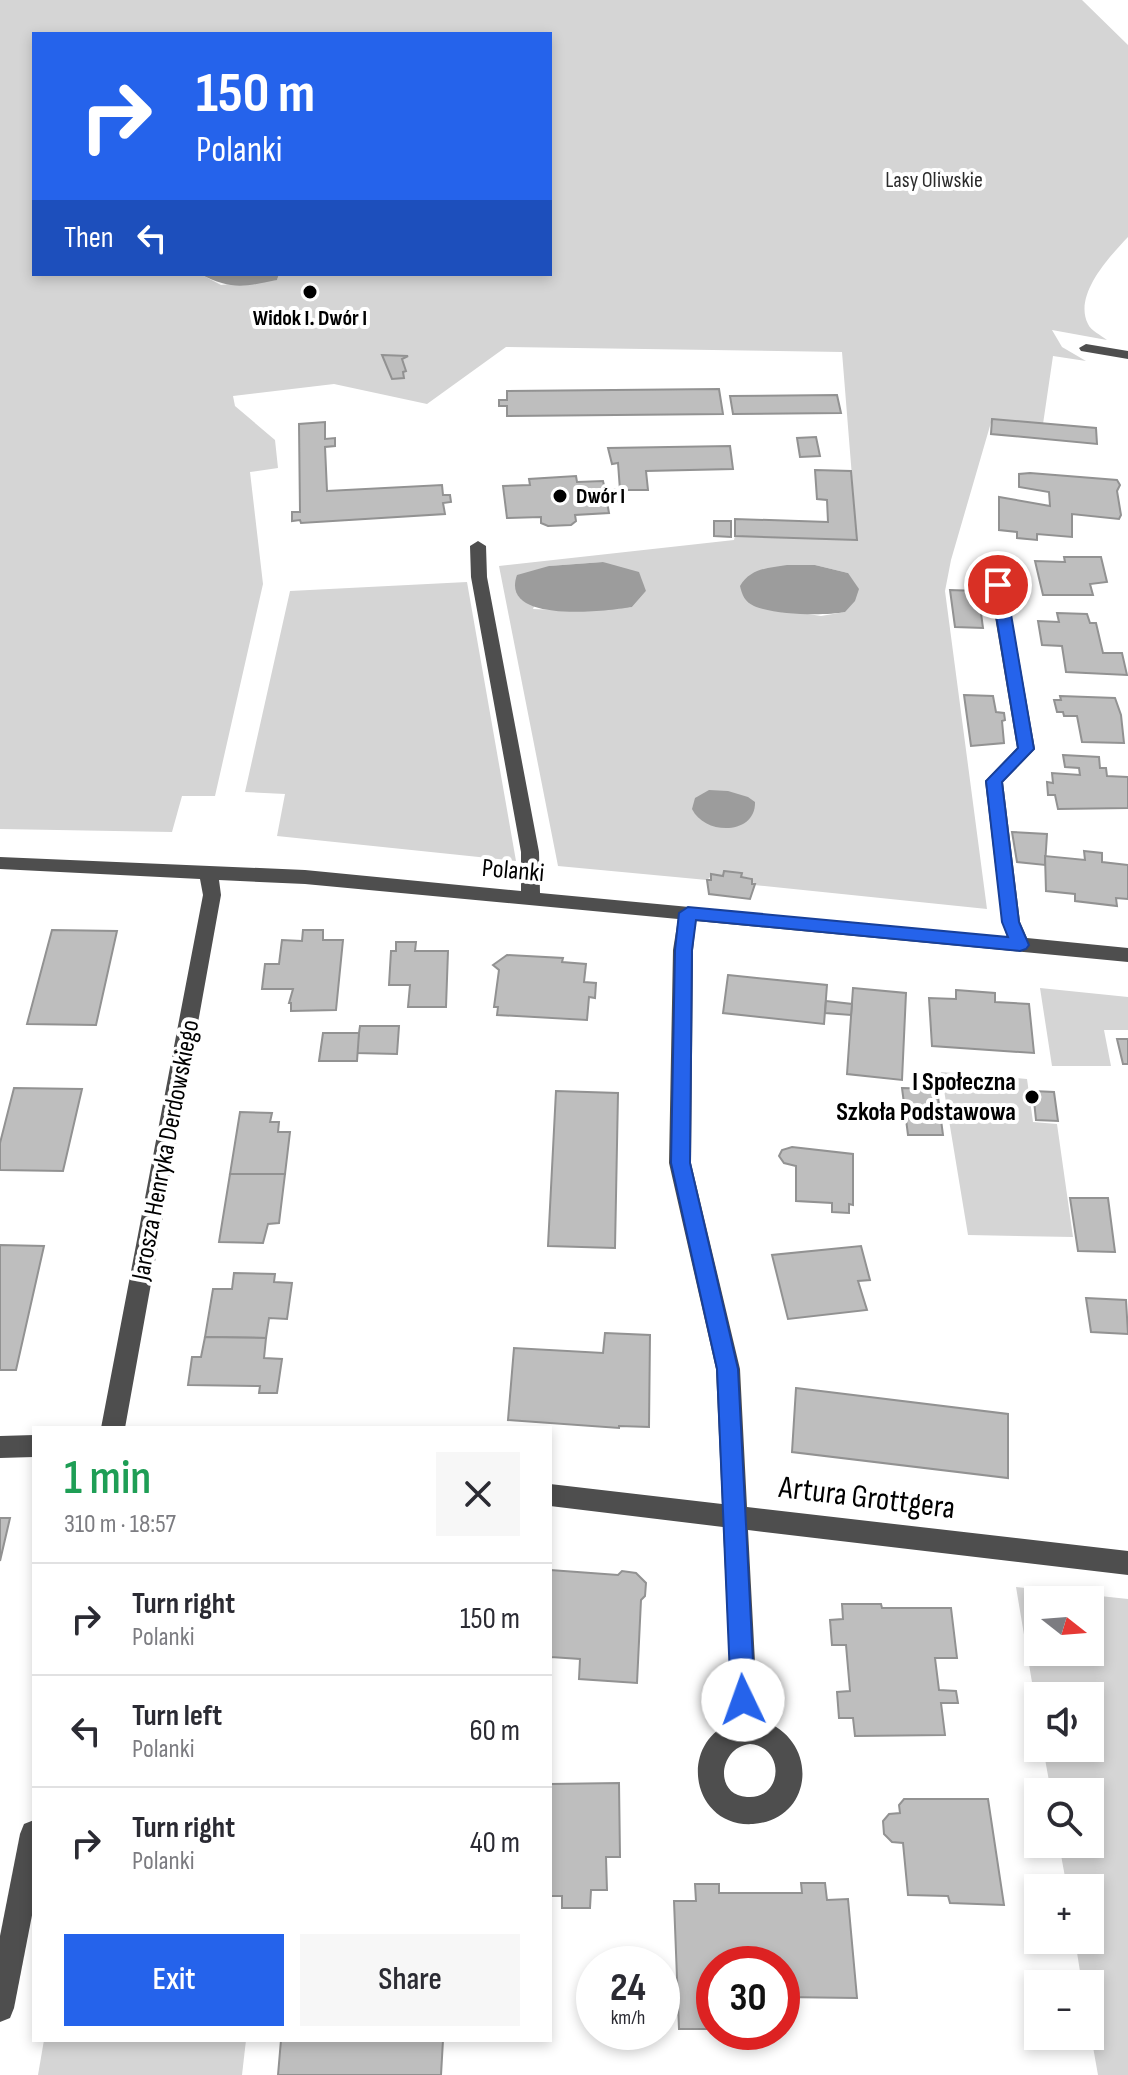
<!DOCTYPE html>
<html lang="en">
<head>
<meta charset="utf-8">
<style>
	:root { --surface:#fff; --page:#f7f7f7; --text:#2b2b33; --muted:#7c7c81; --line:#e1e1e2; --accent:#2563eb }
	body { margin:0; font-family:"Sofia Sans Condensed",sans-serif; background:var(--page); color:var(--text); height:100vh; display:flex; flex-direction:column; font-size:30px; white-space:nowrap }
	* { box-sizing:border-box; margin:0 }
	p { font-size:26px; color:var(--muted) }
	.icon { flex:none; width:44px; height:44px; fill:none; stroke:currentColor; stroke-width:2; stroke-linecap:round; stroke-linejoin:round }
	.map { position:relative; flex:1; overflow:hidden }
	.drawer { position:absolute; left:32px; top:1426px; width:520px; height:616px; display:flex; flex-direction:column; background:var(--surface); border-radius:0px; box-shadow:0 4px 12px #0003 }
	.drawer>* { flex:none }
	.hud { position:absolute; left:32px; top:32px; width:520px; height:244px; border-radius:0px; box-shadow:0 4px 12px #0003; background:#2563eb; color:#fff; overflow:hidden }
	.needle { width:52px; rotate:107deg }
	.buttons { position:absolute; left:1024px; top:1586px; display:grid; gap:16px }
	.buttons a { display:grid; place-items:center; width:80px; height:80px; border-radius:0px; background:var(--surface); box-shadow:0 4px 12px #0003; font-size:40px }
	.speed { position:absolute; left:576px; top:1946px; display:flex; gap:16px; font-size:40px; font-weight:700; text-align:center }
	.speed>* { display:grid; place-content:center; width:104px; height:104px; border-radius:50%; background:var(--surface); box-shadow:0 4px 12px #0003; line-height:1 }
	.speed small { font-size:20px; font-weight:400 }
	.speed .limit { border:12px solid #d22; background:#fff; color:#111 }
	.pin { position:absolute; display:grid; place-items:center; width:68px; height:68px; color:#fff; margin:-34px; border:4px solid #fff; border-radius:50%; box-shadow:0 2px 8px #0007 }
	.me { position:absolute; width:88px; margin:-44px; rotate:357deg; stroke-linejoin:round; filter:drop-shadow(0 0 6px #0008) }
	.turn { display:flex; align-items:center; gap:28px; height:168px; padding:0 32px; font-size:36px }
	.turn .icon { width:104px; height:104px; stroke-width:2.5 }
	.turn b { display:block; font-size:56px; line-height:68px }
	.then { display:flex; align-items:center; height:76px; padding:0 32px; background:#0003; gap:16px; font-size:30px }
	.round { display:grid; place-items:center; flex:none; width:84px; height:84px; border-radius:0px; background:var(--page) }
	.summary { display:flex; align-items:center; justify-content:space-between; height:136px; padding:0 32px }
	h1 { font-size:48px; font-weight:600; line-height:60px; color:#1e9e55 }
	.button { display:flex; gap:16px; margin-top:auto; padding:16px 32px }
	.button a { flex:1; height:92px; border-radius:0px; background:var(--accent); color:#fff; font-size:32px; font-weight:600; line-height:92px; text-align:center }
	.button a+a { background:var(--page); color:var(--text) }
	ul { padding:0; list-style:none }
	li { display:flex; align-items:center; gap:24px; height:112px; padding:0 32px; border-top:2px solid var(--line) }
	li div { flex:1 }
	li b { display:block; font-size:30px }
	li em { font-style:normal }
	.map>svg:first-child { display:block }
	.green { fill:#d5d5d5; fill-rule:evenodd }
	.water { fill:#9c9c9c }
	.building { fill:#bebebe; stroke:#929292; stroke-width:2 }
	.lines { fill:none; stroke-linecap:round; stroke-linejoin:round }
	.minor { fill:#4e4e4e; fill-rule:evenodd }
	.route { fill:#2563eb; stroke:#184099; stroke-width:2 }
	.poi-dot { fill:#000; stroke:#fff; stroke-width:3 }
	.labels { text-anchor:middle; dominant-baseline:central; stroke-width:8; stroke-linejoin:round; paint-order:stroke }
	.far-park-label { font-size:22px; fill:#2c2c2c; stroke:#fff }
	.far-poi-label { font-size:22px; font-weight:bold; fill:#000; stroke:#fff }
	.street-label { font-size:26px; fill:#000; stroke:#fff }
	.poi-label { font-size:26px; font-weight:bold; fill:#000; stroke:#fff; text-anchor:end }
	.near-street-label { font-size:32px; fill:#000; stroke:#fff }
</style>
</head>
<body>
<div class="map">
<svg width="1128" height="2075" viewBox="0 0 1128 2075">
	<rect width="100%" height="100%" fill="#fff"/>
	<g class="green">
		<path d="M0,0H1082L1128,45V237C1110,256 1073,295 1088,324C1091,331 1101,335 1107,340L1052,330L1062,347L1086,361L1053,356L1043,424L992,419L951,560L945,591L987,909L754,885L752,878L741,877V873L724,871L723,876L712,875L707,880L558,866L499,566L734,540L735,536L857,539L842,352L506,347L427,404L334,384L233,396L235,406L275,440L278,468L250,472L263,584L215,796H182L172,832L0,829ZM34,34H550V274H279L277,280L221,285L200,274H34ZM603,562L646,591L632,607L581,611L533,609L549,566ZM815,565L848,573L845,612L821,616L755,606Z"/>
		<path d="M467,582L516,861L277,836L285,794L245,792L290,591Z"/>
		<path d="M1040,988L1128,997V1030H1104L1111,1066H1052Z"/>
		<path d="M941,1072L1027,1079L1033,1122L1057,1124L1073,1237L968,1235Z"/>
		<path d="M1016,1587L1128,1599V2075H1098L1090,2030V1984H1082L1075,1940H1090V1888H1067L1059,1844H1090V1792H1051L1043,1748H1090V1696H1038V1718ZM1038,1600H1090V1652H1038Z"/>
		<path d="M44,2040H246L242,2075H38Z"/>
	</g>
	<g class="water">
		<path d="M200,274H279L277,280C243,287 232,290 200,274Z"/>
		<path d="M603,562L639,572L646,591L632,607C607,611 499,625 517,575L549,566Z"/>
		<path d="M787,565H815L848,573L859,589L855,601L845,612C824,616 775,615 754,606C745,602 742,595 740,586C751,568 768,568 787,565Z"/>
		<path d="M709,790L728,791L748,797L755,802C756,835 705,836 692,809L695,798Z"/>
	</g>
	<g class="building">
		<path d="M382,355L408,356L402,359L406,371L403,372L404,378L392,379Z"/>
		<path d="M719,389L723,414L507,416V406H499V400H507V391Z"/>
		<path d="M837,395L841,413L733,414L730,396Z"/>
		<path d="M992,419L1096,428L1097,444L991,434Z"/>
		<path d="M325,422V439L335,438V446L325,447L327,491L442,485L443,495H450L451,502L443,503L445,514L301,523L300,520L292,521V512H300L299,424Z"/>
		<path d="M816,437L820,456L800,457L797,438Z"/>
		<path d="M730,446L733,469L646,471L648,490H620L618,463L612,464L608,448Z"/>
		<path d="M815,470L851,471L857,540L735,536V519L828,522L827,500L817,499Z"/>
		<path d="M1030,473L1117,480L1120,485L1117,491L1121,515L1119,519L1072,514V537L1037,534V540L1017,538V532L999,530V497L1050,506L1049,492L1019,487V474Z"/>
		<path d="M576,476L577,482L603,481L605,490L615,489L617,501L607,502L609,513L575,515L576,521L571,525L548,526L541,523V517L507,518L503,486L530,485L529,479Z"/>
		<path d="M714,521H731V537L714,536Z"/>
		<path d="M1064,557H1101L1107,582L1090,584L1093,595H1043L1035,561L1065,562Z"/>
		<path d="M950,590L978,591L983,628L955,627Z"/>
		<path d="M1057,613L1087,614L1090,623H1096L1103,653H1122L1127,675L1066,672L1062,646L1042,645L1038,621L1059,622Z"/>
		<path d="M964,695L993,696L996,712L1004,713L1005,720L1002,721L1004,743L971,746Z"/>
		<path d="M1060,696L1115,698L1121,715L1124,743L1082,742L1077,716H1064L1063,712H1057L1054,700H1061Z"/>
		<path d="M1063,755L1099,757L1100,768H1106L1107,776L1128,777V808L1058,809L1055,795H1048L1047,782L1053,783L1052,773L1080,775L1079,768L1065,767Z"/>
		<path d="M1012,832L1047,834L1045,865L1017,862Z"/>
		<path d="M1084,851L1102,853V862L1128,865V899L1116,898L1117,906L1075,901V894L1046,891L1045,856L1085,860Z"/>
		<path d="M724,871L742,873L741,877L752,879V884H755L750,899L709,894L707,880H711V874L723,876Z"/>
		<path d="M52,930L117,931L96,1025L27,1024Z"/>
		<path d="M303,930H323V940H343L336,1010L291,1011V1003H289L293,989H262L265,964H279L282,940L302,941Z"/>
		<path d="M396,942H416L415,951H448L446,1007H408L410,985H389L391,951H396Z"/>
		<path d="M507,955L563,958L562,962L586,964L584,982L596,983L595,998L589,997L587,1020L497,1015L498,1007H494L499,970L493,965Z"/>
		<path d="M728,975L827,985L824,1024L723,1013Z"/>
		<path d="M853,988L906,993L902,1080L847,1074Z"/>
		<path d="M956,990L995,993V1002L1029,1004L1034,1053L932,1046L929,998L956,999Z"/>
		<path d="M826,1001L852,1004L851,1015L825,1013Z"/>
		<path d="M360,1026H399L397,1054L356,1053Z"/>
		<path d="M323,1033H359L357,1061H319Z"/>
		<path d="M1117,1039H1128V1064H1123Z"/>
		<path d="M14,1088L82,1089L63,1171L0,1170V1143Z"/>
		<path d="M902,1088L937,1089L943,1135H908Z"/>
		<path d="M556,1091L618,1093L615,1248L548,1246Z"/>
		<path d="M1033,1091L1054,1092L1058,1121L1036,1120Z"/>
		<path d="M240,1112L272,1113L270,1122H279L278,1132H290L285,1174H230Z"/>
		<path d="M792,1147L853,1154V1205L849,1204V1213L832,1212V1203L796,1201V1166L784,1163L779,1156L782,1150Z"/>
		<path d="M230,1174H285L279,1223L268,1224L263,1243L219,1242Z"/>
		<path d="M1070,1198H1108L1115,1252L1078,1251Z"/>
		<path d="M0,1245L44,1246L16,1370H0Z"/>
		<path d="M861,1246L870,1280L858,1281L867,1310L788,1319L772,1255Z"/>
		<path d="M234,1273L275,1274L274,1282L292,1283L287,1319L269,1318L266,1338L205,1337L213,1289H232Z"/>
		<path d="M1086,1298L1126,1300L1128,1334L1091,1332Z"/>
		<path d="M605,1333L650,1335L649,1427L619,1426V1428L508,1420L514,1348L603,1353Z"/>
		<path d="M205,1337L266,1338L264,1358L282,1359L277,1393H259L260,1386L188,1385L192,1357H201Z"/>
		<path d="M796,1388L1008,1414V1478L792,1452Z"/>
		<path d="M0,1518H10L0,1561Z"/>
		<path d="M550,1570L618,1575L622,1571L636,1573L646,1583L645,1596L641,1600L637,1683L579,1679L580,1659L551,1657L550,1665Z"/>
		<path d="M842,1604H881L882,1608H951L957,1658H935L939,1690L956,1691L958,1703H941L945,1735L855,1736L853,1718H839L837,1692L850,1691L846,1645H832L830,1620L843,1619Z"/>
		<path d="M619,1783L620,1857H606L607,1890H591L590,1908H562V1896H550V1784Z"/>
		<path d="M904,1799H988L1004,1905L950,1903L948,1896L908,1895L903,1843L892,1842L884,1834L883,1821L889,1814L900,1813L899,1805Z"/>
		<path d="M801,1883H825L827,1900L848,1899L857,1998L782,1997V1964H714V2029H679L674,1901H696L695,1884H719V1893H802Z"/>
		<path d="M281,2040H443L441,2075H278Z"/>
	</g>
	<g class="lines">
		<g class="minor">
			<path d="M1086,344L1128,351V359L1081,351L1079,348Z"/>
			<path d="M478,541L486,546L487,577L539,852L540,893L1007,937L1002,922L985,781L1017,748L990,587L982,579L990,574L1006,585L1035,749L1003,782L1020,922L1027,938L1128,948V962L696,921L693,950L691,1163L740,1369L747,1507L1128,1551V1575L748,1530L758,1719C821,1737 815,1820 753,1824C693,1828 676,1745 732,1722L723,1527L550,1506V1484L722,1504L716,1369L669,1163L673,950L678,919L305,884L219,880L221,895L125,1428H101L203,895L200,879L0,869V857L305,870L521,891V852L471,577L470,546ZM750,1744C786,1747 783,1800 747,1797C713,1795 719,1747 750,1744Z"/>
			<path d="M34,1435V1457L0,1458V1436Z"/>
			<path d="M34,1820V1905L14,2008L10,2018L0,2022V1936L20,1834L24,1824Z"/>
		</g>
	</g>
	<path class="route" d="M998,581L1006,585L1034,749L1002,782L1019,922L1029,945L1026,949L1020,951L696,920L692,950L690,1163L738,1369L755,1700L751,1708L743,1711L734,1708L731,1700L717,1369L671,1163L675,950L679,913L688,907L1008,937L1002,922L986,781L1018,748L991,585Z"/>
	<g class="poi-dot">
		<circle cx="310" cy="292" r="8"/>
		<circle cx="560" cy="496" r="8"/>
		<circle cx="1032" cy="1097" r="8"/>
	</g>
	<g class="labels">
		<g class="far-park-label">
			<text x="934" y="180">Lasy Oliwskie</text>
		</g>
		<g class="far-poi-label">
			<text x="310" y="318">Widok I. Dwór I</text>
			<text x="576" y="496" text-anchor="start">Dwór I</text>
		</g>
		<g class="street-label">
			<text transform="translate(513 871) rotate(5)">Polanki</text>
			<text transform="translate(166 1150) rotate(-79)">Jarosza Henryka Derdowskiego</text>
		</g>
		<g class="poi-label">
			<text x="1016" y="1082">I Społeczna<tspan x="1016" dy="30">Szkoła Podstawowa</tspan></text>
		</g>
		<g class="near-street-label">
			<text transform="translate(867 1498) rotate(7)">Artura Grottgera</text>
		</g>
	</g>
</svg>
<div class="buttons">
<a><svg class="needle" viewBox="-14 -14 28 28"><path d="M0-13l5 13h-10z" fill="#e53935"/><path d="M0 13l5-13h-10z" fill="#7c7c81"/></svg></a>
<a><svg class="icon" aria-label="sound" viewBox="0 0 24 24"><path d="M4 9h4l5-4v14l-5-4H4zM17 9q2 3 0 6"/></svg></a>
<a><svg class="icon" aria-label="search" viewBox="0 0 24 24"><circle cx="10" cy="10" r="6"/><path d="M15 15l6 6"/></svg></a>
<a>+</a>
<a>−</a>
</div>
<div class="speed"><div>24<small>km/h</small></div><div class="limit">30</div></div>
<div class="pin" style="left:998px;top:585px;background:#d93025"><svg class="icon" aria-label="arrive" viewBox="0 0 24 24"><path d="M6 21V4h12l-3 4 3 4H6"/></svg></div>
<svg class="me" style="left:743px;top:1700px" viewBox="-20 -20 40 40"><circle r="19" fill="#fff"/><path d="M0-13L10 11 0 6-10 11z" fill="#2563eb"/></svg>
<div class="hud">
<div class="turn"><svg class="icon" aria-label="right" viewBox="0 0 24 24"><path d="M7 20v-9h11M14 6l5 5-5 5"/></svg><div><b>150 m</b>Polanki</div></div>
<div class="then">Then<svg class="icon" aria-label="left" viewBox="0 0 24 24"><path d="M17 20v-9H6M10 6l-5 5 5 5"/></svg></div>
</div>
<section class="drawer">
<div class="summary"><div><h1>1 min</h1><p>310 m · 18:57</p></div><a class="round"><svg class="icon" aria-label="close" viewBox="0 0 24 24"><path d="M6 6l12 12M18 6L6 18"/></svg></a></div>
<ul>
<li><svg class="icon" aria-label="right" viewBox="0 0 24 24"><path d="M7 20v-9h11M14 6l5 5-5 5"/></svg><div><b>Turn right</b><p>Polanki</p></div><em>150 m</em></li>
<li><svg class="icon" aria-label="left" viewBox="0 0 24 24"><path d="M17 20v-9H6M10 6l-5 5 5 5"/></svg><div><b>Turn left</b><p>Polanki</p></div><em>60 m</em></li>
<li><svg class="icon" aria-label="right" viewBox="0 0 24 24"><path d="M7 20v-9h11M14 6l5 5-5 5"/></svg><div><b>Turn right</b><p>Polanki</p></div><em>40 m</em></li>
</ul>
<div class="button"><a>Exit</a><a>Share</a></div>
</section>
</div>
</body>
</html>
